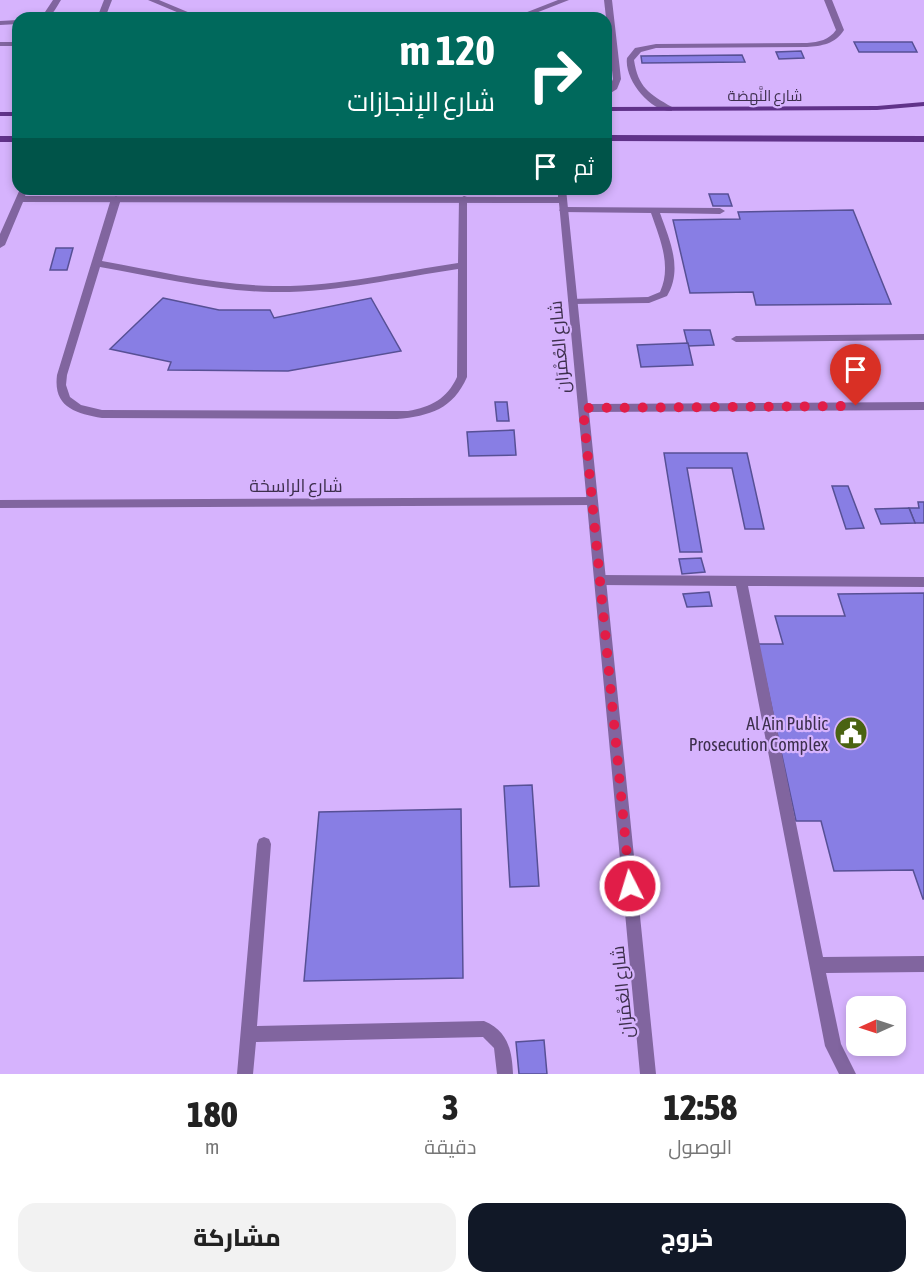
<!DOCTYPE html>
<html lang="ar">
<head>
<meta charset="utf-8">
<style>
	:root { --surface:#fff; --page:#f2f2f2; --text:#222; --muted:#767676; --accent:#111827 }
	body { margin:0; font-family:"Asap Condensed",Cairo,sans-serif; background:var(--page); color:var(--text); direction:rtl; height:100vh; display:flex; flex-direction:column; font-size:22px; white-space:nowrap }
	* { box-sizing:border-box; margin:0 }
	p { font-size:20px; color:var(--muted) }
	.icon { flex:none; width:33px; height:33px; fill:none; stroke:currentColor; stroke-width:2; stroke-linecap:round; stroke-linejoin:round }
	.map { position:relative; height:1074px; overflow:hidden; direction:ltr }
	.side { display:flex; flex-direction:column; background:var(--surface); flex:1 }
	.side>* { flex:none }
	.top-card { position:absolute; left:12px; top:12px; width:600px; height:183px; border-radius:18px; box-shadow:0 3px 9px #0003; direction:rtl; background:#00695c; color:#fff; overflow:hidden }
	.needle { width:39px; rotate:267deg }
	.tools { position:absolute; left:846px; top:996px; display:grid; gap:12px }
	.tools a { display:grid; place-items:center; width:60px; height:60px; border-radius:12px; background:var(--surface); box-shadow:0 3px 9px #0003; font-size:30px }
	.pin { position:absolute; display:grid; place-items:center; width:51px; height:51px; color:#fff; margin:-62px -26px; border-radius:50% 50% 50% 0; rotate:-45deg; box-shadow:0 0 6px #0007 }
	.pin .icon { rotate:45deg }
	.me { position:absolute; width:66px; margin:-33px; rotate:355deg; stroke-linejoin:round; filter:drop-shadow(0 0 4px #0008) }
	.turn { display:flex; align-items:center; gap:21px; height:126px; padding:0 18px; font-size:27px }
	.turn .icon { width:78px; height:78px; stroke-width:2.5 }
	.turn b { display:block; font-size:42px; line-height:51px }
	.then { display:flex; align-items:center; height:57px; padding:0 18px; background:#0003; gap:12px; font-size:22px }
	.eta { display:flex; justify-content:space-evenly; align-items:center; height:102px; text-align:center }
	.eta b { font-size:36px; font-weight:800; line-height:42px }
	.button { display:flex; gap:12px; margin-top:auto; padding:12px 18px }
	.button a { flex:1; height:69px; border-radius:18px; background:var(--accent); color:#fff; font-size:24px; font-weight:800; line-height:69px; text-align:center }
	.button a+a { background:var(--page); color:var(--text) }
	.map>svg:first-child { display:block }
	.building { fill:#887ee4; stroke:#575095; stroke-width:1.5 }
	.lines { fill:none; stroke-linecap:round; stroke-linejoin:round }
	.lane { fill:#81659f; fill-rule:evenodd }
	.street { fill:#81659f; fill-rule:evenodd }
	.secondary { fill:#603289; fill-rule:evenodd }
	.route { stroke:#e11d48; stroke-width:10; stroke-dasharray:0 18 }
	.labels { text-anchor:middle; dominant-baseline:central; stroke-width:4.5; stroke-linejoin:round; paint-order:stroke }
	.far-street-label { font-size:15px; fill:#3d2f4d; stroke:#d6b3fd }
	.street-label { font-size:18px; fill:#3d2f4d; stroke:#d6b3fd }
	.poi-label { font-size:18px; fill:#3d2f4d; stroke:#d6b3fd; text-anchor:end }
</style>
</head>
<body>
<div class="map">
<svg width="924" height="1074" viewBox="0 0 924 1074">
	<rect width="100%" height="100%" fill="#d6b3fd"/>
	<g class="building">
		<path d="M854,42H912L917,52H859Z"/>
		<path d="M801,51L804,58L779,59L776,52Z"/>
		<path d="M742,55L745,62L642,63L641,56Z"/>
		<path d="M709,194H728L732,206H713Z"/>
		<path d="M853,210L891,304L756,305L753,292L690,293L673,220L740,219L738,212Z"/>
		<path d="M56,248H73L67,270H50Z"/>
		<path d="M163,298L219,310H270L274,318L371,298L401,351L288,371L168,370L171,362L110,349Z"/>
		<path d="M684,330H710L714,345L688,346Z"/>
		<path d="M688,343L693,365L641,367L637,345Z"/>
		<path d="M495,402H507L509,421H497Z"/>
		<path d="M514,430L516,455L469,456L467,432Z"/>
		<path d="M664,453H747L764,529H745L732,468H687L702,552H680Z"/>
		<path d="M832,486H848L864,528L846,529Z"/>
		<path d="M918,502H924V523H915L909,508H919Z"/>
		<path d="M909,508L915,523L881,524L875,509Z"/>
		<path d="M701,558L705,572L682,574L679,559Z"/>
		<path d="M709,592L712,606L687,607L683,594Z"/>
		<path d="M924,593V899H923L913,870L834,871L821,821H796L758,644H783L775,616H845L838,594Z"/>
		<path d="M532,785L539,886L510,887L504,786Z"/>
		<path d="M461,809L463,978L304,981L319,812Z"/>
		<path d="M544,1040L547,1074H519L516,1042Z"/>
	</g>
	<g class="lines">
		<g class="lane">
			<path d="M53,0H61C53,13 52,18 36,18L45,12Z"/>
			<path d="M104,0H112L105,18H97Z"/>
			<path d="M148,0H159L202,18H191Z"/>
			<path d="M558,0H569L523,18H512Z"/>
			<path d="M604,0H612L621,79L617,89L606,96V90L610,86L613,79Z"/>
			<path d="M824,0H832L844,30C835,44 822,46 807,47L656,48L641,52L634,60C638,87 649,94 672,107V111C650,112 624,79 627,58L635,48L656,44L807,43C819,42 829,40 836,30Z"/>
			<path d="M18,20V24L0,25V21Z"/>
			<rect x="0" y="42" width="18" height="4"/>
			<path d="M116,196L121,199L102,261C158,271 215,285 273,286C336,287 397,272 458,263L459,199L464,196L467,197V377C453,409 430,416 397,419L102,418C75,413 53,407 57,375L111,199ZM100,267C157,277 214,291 272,292C335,293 397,278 458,269L457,377C447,399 431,407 408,411L102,410L81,405L70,397L66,385L67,375Z"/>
			<path d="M564,207L720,208L725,211L720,214L660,213C670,241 683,269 667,296L649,303L573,304L568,301L569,299L648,297L660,292C672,266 660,239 651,213L561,212L559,210Z"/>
			<path d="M924,334V340L736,342L731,339L736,336Z"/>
			<path d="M592,497L598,501L592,505L0,508V500Z"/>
			<path d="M600,575L924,577V587L748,586L823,957L924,956V972L826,973L841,1044L856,1074H839L825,1046L736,586L600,585L596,583L594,580L596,577Z"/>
			<path d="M264,837L269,839L271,844L257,1026L484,1021C508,1031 512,1050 513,1074H497L494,1048L483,1037L256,1042L253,1074H237L257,844L259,839Z"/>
		</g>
		<path class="street" d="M20,189H28L25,196L558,197V189H566L588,404L924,402V410L589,412L656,1074H640L559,203L23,202L5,245L0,248V234Z"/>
		<g class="secondary">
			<path d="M924,102V106L877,110L606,111V107L877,106Z"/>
			<rect x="0" y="112" width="18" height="4"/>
			<path d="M606,135L924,136V142L606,141Z"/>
			<rect x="0" y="136" width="18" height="6"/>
		</g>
	</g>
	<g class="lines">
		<path class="route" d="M630,886L583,408L856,406"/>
	</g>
	<defs>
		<g id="civic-disc" transform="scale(1.725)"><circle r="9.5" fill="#4a6312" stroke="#d6b3fd"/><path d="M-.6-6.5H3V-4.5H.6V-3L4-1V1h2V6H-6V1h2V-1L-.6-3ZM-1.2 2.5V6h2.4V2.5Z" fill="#fff"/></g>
	</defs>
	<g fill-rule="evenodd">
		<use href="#civic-disc" x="851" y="733"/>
	</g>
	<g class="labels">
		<g class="far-street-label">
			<text x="765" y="95">شارع النَّهضة</text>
		</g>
		<g class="street-label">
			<text transform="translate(559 347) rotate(-95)">شارع العُمْرَان</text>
			<text x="296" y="485">شارع الراسخة</text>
			<text transform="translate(622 992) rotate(-96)">شارع العُمْرَان</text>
		</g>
		<g class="poi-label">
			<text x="828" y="723">Al Ain Public<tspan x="828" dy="21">Prosecution Complex</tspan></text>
		</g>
	</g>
</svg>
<div class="tools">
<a><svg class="needle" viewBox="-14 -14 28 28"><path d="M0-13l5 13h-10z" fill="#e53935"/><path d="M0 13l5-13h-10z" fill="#767676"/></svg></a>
</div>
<div class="pin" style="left:856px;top:406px;background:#d93025"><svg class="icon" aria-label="arrive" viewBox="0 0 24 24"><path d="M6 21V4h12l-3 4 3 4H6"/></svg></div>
<svg class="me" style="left:630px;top:886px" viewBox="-20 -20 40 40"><circle r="17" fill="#e11d48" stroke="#fff" stroke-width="3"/><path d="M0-11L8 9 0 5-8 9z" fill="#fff"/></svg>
<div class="top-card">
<div class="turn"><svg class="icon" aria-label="right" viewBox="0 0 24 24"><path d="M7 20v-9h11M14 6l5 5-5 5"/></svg><div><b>120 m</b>شارع الإنجازات</div></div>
<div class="then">ثم<svg class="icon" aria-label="arrive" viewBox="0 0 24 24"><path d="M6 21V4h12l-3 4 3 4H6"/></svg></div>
</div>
</div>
<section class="side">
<div class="eta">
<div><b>12:58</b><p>الوصول</p></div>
<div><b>3</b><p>دقيقة</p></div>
<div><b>180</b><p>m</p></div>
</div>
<div class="button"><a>خروج</a><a>مشاركة</a></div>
</section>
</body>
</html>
